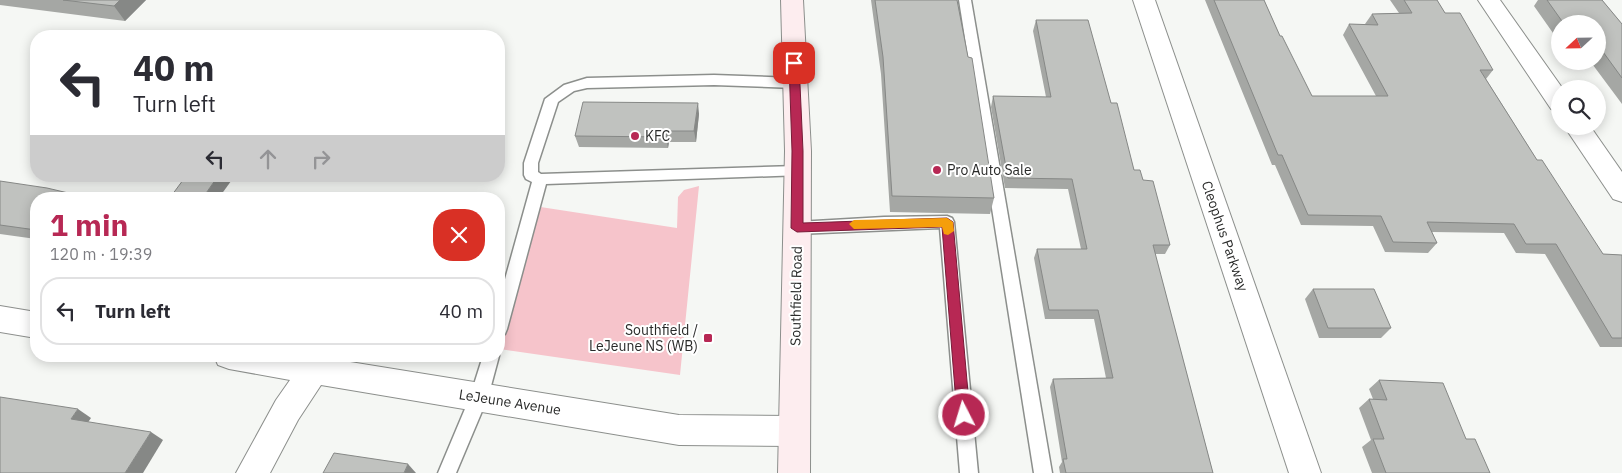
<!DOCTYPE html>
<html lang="en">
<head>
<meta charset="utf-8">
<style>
	:root { --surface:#fff; --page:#f7f7f7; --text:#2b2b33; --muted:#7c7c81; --line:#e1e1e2; --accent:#b72854 }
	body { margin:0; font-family:"IBM Plex Sans",sans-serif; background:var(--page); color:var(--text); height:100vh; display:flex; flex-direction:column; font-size:19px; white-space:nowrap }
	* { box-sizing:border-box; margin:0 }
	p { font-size:16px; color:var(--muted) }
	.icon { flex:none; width:28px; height:28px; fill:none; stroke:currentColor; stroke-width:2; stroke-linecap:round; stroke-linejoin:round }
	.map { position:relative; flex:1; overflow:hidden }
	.drawer { position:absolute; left:30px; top:192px; width:475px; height:170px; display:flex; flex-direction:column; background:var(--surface); border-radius:20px; box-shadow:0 2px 12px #0003 }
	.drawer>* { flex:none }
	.banner { position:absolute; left:30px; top:30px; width:475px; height:152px; border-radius:20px; box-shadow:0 2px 12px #0003; background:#fff; color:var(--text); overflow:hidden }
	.needle { width:32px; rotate:248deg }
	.tools { position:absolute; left:1551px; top:15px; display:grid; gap:10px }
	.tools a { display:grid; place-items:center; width:55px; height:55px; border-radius:50%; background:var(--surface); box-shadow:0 2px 12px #0003; font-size:25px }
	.pin { position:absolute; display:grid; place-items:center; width:42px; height:42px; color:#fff; margin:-21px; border-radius:10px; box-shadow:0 2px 8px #0006 }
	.me { position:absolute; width:55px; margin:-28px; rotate:355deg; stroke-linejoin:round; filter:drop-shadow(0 0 4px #0008) }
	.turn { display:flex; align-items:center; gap:18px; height:105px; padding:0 20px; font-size:22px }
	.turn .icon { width:65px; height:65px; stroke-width:2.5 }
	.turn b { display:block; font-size:35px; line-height:42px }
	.lanes { display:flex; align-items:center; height:48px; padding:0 20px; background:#0003; justify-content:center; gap:25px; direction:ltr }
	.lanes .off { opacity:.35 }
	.round { display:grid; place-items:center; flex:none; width:52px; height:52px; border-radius:20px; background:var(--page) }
	.summary { display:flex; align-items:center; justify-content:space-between; height:85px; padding:0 20px }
	h1 { font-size:30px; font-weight:700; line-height:38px; color:var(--accent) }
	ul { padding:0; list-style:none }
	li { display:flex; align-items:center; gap:15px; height:68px; margin:0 10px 8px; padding:0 10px; border:2px solid var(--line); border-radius:20px }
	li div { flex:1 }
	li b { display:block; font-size:19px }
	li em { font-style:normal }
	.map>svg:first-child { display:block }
	.green { fill:#f6c4cb }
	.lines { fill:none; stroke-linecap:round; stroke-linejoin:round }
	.service-casing { stroke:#8c8f8c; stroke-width:3 }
	.minor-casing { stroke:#8c8f8c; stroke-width:2 }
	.secondary-casing { stroke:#8c8f8c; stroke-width:2 }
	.service { fill:#fff; fill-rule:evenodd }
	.minor { fill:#fff; fill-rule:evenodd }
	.secondary { fill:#fdedef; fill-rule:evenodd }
	.wall { fill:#a5a7a4 }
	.shaded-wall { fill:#868886 }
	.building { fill:#c0c2bf; stroke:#868886 }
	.route { fill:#b72854; stroke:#771a37 }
	.slow { fill:#f59e0b }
	.poi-dot { fill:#b72854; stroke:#fff; stroke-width:2 }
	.labels { text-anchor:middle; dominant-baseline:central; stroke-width:4; stroke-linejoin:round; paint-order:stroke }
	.poi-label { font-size:14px; fill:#292a29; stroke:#fff; text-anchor:start }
	.street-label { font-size:14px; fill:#292a29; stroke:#fff }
</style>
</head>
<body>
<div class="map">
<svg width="1622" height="473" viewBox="0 0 1622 473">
	<rect width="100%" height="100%" fill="#f5f7f4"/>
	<path class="green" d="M699,186L680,375L499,349L534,206L677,228L678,197L684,190Z"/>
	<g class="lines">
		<g class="service-casing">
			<g id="service">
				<path d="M959,0H971L1052,473H1034Z"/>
				<path d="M714,75L795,78L800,80L802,83L800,86L795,88L714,85L587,88L574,91L558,102L538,163V172L541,174L797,166L802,167L804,171L802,175L546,184L507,329L505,334L499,336V301L532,182L526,179L524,175V163L545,99L564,85L587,78Z"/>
				<path d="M947,216L952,218L954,222L978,473H960L940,228L797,234L792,232L790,228L792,224L797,222L884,217Z"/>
				<path d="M499,355V356L488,397L456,473H438L470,397L483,356Z"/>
			</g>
		</g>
		<g class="minor-casing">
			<g id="minor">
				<path d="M1133,0H1155L1321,473H1289Z"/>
				<path d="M1478,0H1500L1563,89H1560V112L1551,109Z"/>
				<path d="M1564,126H1590L1622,172V202L1613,199Z"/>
				<path d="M0,306L36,312V338L0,332Z"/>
				<path d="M214,356H313L679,415L793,416L804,421L809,431L804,441L793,446L679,445L321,385L298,420L270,473H236L276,400L290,380L229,369L218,365Z"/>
			</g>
		</g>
		<g class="secondary-casing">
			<path id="secondary" d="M781,0H803L811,151L810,473H778L785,151Z"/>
		</g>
		<use href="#service" class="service"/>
		<use href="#minor" class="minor"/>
		<use href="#secondary" class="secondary"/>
	</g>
	<g class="wall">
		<path d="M0,0H146L125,21L0,5Z"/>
		<path d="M871,0H957L994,198L990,214L890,212L881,74Z"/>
		<path d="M1205,0H1264L1280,36L1312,96H1376L1343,35L1349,24L1366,25L1365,24L1372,14L1399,13L1390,0H1437L1445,13L1493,70L1486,79L1537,160L1603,254L1622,255V347H1600L1545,254L1516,253L1504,233L1432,232L1437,243L1428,253L1385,252L1373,226L1301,225L1275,165H1272Z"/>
		<path d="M1538,0H1602L1622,24V104L1590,61H1598V24H1560V43L1534,6Z"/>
		<path d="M1036,20L1111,103L1134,170L1143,180L1170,245L1165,254H1155L1213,473H1060L1059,467L1062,462L1050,387L1053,379L1106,378L1094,319H1045L1034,258L1037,249H1081L1068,189L1005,188L991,107L993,96L1046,97L1033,31Z"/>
		<path d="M699,114L696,142H669L668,148L579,147L575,136Z"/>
		<path d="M0,181L81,196L84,199H36V239L0,234Z"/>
		<path d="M1313,289L1391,328L1381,338H1319L1305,299Z"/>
		<path d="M1379,380L1466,439L1490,473H1372L1362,447L1371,440L1359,408L1369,399H1373L1369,389Z"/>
	</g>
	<g class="shaded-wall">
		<path d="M120,0H146L125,21L114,6Z"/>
		<path d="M698,103L699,114L696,142L694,131Z"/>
		<path d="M667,131L669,142L668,148L666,137Z"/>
		<path d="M218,176L234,177L218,199H202Z"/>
		<path d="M500,201L502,207L499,220V204Z"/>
		<path d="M78,409L91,418L84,428L71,419Z"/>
		<path d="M151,432L163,440L143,473H125Z"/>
		<path d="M408,464L416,473H404Z"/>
	</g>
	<g class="building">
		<path d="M63,0H120L114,6Z"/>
		<path d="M875,0H957L968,57L972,58L994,198L892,196L883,57Z"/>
		<path d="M1214,0H1264L1280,36H1282L1312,96H1388L1349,24L1378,25L1372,14L1412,13L1404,0H1437L1445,13H1460L1493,70H1480L1537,160H1542L1603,254L1622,255V338H1612L1556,244H1526L1514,224L1427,222L1437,243L1393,242L1381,216L1308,215L1282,155H1278Z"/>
		<path d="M1547,0H1602L1622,24V78L1598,45V24H1564Z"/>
		<path d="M1036,20H1088L1111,103H1117L1134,170H1140L1143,180L1153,181L1170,245H1153L1213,473H1066L1063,459H1067L1053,379L1113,378L1098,310H1049L1037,249H1087L1072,179L1008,178L993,96L1051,97Z"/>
		<path d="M583,102L698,103L694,131H667L666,137L575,136Z"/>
		<path d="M186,176H218L202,199H169Z"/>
		<path d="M0,181L47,188L81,196L78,199H36V230L0,225Z"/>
		<path d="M1313,289H1374L1391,328H1328Z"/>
		<path d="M1379,380L1443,383L1466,439H1475L1490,473H1386L1373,439H1384L1369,399L1387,400Z"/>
		<path d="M0,397L78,409L71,419L151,432L125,473H0Z"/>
		<path d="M334,453L408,464L404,473H323Z"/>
	</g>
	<path class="route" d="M794,60L799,63L803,151V223L947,218L953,222L970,415L968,419L964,421L959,419L957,415L942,227L797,232L791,228L792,151L789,63Z"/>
	<path class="slow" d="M947,218L953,222L954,231L948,235L944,234L942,227L854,229L849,224L854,220Z"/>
	<g class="poi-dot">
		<circle cx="635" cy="136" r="5"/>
		<circle cx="937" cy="170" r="5"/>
		<rect x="703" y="333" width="10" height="10" rx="2.5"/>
	</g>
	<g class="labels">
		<g class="poi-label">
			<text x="645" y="136">KFC</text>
			<text x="947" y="170">Pro Auto Sale</text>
			<text x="698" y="330" text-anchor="end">Southfield /<tspan x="698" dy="16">LeJeune NS (WB)</tspan></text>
		</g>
		<g class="street-label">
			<text transform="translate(1225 236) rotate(71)">Cleophus Parkway</text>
			<text transform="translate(796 296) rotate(-89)">Southfield Road</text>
			<text transform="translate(510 402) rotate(9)">LeJeune Avenue</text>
		</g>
	</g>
</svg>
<div class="tools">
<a><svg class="needle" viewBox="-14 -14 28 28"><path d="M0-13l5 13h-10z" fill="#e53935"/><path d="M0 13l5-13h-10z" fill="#7c7c81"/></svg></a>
<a><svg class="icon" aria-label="search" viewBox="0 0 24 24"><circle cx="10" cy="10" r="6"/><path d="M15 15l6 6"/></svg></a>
</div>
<div class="pin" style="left:794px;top:63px;background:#d93025"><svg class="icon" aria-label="arrive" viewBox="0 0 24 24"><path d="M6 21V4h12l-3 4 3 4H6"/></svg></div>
<svg class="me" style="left:964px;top:415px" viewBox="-20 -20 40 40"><circle r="17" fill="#b72854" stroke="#fff" stroke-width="3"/><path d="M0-11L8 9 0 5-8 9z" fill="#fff"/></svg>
<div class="banner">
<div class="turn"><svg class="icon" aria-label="left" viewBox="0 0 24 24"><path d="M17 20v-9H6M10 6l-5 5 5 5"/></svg><div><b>40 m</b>Turn left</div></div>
<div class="lanes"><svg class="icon" aria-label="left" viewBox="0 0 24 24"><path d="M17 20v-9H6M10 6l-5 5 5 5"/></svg><svg class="icon off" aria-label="ahead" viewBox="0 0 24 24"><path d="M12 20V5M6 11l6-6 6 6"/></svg><svg class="icon off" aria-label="right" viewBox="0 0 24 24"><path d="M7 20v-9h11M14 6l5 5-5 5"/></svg></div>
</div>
<section class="drawer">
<div class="summary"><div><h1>1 min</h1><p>120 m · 19:39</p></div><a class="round" style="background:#d93025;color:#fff"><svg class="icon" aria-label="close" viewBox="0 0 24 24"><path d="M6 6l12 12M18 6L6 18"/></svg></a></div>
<ul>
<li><svg class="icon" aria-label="left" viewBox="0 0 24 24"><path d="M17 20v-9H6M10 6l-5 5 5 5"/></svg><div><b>Turn left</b></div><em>40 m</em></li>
</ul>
</section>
</div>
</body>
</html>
